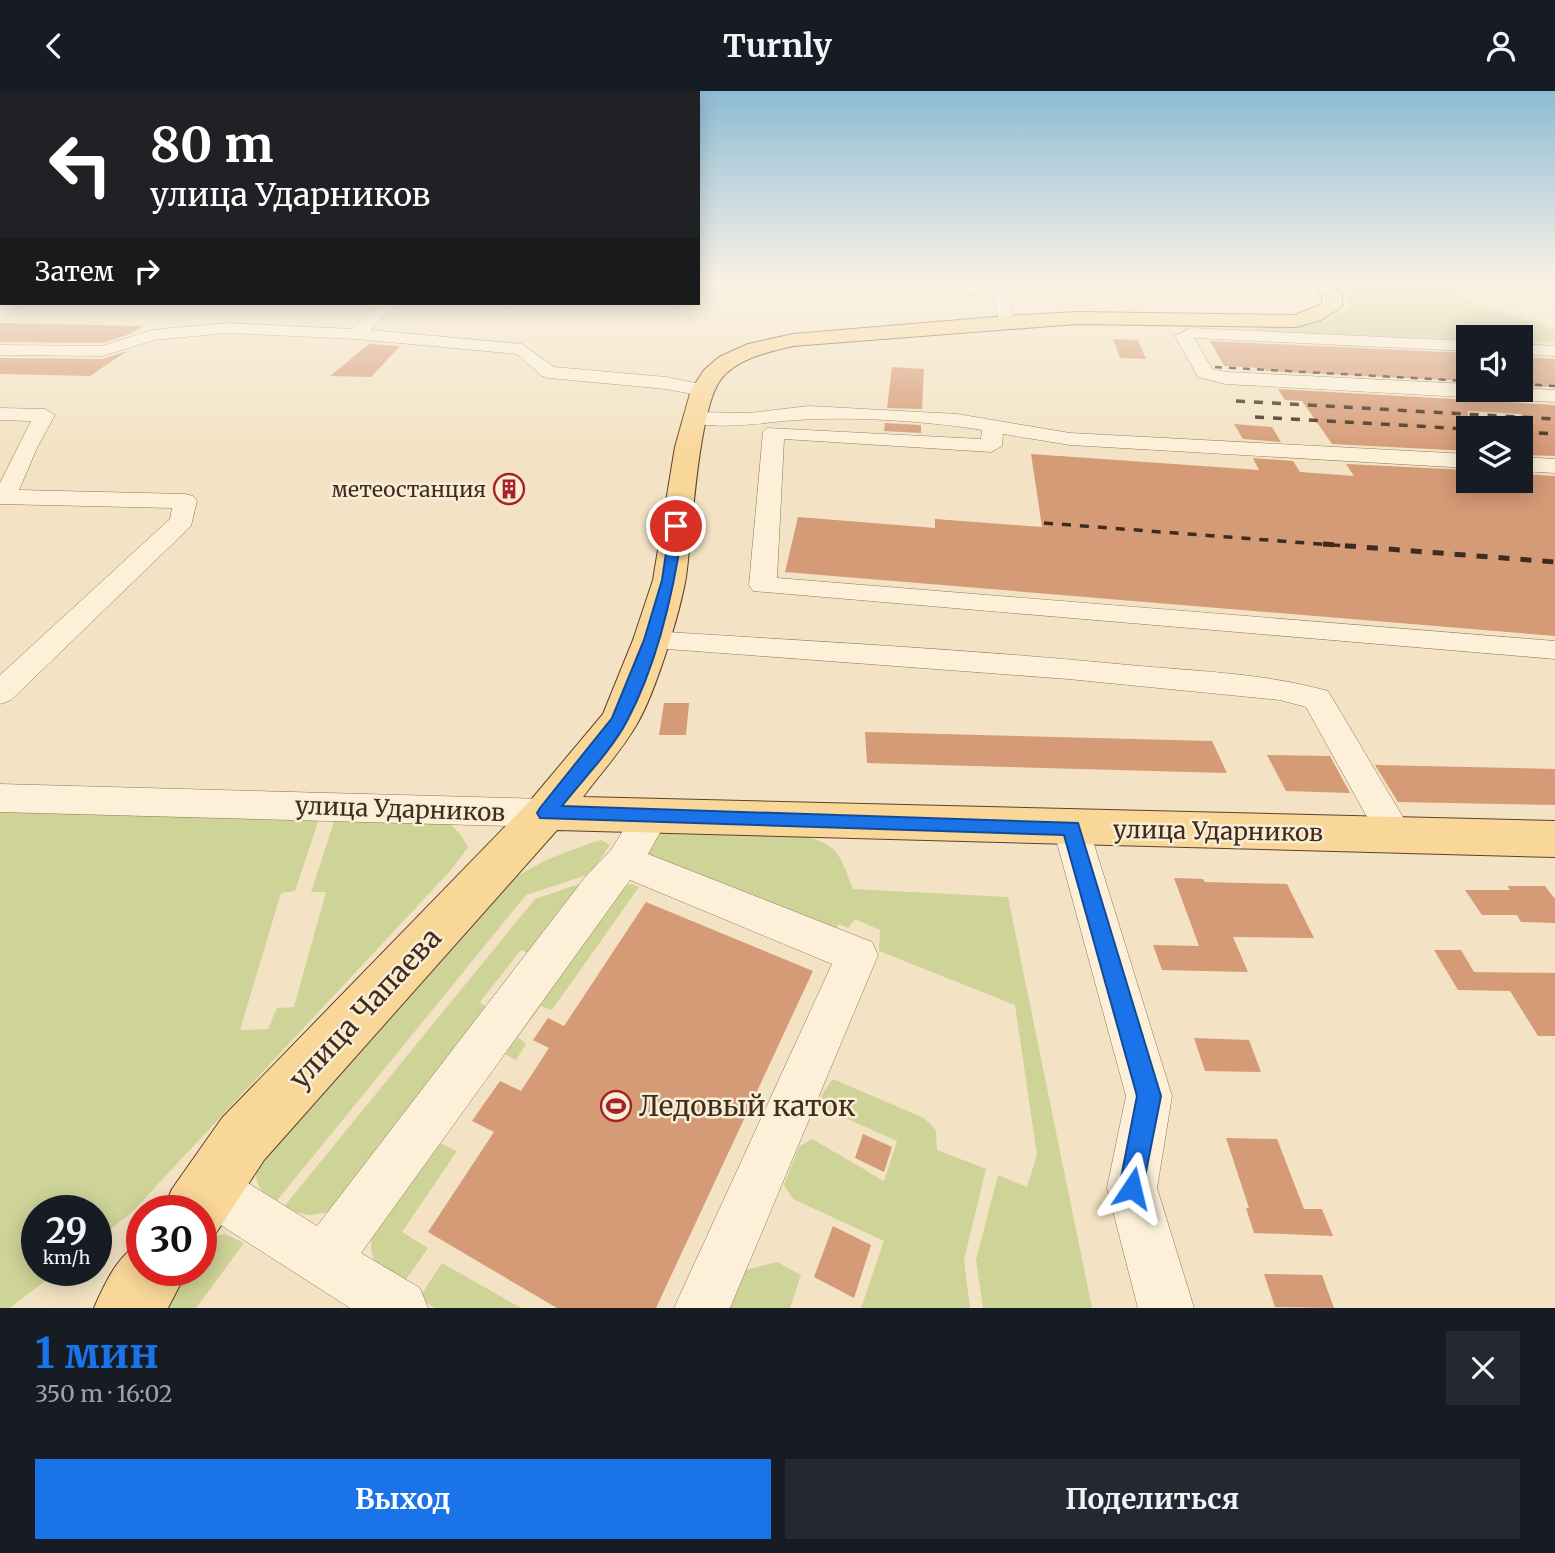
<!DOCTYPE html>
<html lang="ru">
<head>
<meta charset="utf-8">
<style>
	:root { --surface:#171b24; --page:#242831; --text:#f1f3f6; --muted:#9ea1a6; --accent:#1a73e8 }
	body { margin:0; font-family:Merriweather,serif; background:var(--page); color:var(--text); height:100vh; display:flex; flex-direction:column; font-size:26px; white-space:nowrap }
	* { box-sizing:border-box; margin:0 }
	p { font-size:23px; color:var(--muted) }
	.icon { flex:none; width:38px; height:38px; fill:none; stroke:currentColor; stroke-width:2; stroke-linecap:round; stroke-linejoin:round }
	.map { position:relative; height:1217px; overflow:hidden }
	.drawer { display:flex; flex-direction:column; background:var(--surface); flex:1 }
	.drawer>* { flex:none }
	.guide { position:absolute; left:0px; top:0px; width:700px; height:214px; box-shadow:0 4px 18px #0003; background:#202124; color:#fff; overflow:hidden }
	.buttons { position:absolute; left:1456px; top:234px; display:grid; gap:14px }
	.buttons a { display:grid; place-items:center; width:77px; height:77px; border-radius:0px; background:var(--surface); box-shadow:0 4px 18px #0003; font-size:35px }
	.speed { position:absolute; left:21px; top:1104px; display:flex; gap:14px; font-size:35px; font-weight:700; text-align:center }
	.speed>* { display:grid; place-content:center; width:91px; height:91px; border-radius:50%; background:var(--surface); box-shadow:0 4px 18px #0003; line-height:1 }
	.speed small { font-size:18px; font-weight:400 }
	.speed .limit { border:10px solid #d22; background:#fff; color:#111 }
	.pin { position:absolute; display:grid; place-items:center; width:60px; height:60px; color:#fff; margin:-30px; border:4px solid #fff; border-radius:50%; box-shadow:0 2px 7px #0007 }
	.me { position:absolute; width:77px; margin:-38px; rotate:10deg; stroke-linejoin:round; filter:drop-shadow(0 0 5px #0008) }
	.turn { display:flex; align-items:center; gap:24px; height:147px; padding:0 35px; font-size:32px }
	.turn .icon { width:91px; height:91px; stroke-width:2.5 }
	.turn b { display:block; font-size:49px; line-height:60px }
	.then { display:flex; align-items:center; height:66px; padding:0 35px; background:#0003; gap:14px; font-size:26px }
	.round { display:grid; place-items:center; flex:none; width:74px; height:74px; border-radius:0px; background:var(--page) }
	.summary { display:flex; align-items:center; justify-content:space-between; height:119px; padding:0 35px }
	h1 { font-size:42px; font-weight:700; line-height:52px; color:var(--accent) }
	.action { display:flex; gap:14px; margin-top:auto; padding:14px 35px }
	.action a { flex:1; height:80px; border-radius:0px; background:var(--accent); color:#fff; font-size:28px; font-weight:700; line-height:80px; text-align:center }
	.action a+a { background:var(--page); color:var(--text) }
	header { display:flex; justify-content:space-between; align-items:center; height:91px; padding:0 35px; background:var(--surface); font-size:32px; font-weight:700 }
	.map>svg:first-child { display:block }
	.green { fill:#ced397 }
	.building { fill:#d59a76 }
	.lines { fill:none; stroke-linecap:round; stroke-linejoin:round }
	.minor-casing { stroke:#907458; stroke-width:1 }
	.major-casing { stroke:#5e412d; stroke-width:2 }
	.minor { fill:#fcf0d9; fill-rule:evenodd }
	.major { fill:#f9d799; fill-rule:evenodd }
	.rail-far2 { stroke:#3f2c1e; stroke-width:2.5; stroke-dasharray:7 7; stroke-linecap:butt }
	.rail-far1 { stroke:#3f2c1e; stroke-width:3.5; stroke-dasharray:9 9; stroke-linecap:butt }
	.rail { stroke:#3f2c1e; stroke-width:5; stroke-dasharray:11 11; stroke-linecap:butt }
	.route { fill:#1a73e8; stroke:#114b97; stroke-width:2 }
	.labels { text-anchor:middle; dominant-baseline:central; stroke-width:5; stroke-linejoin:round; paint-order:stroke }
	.far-poi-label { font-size:21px; fill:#3f2c1e; stroke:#f9edd5; text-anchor:end }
	.street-label { font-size:24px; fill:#3f2c1e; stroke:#f9edd5 }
	.near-street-label { font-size:28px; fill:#3f2c1e; stroke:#f9edd5 }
	.near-poi-label { font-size:28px; fill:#3f2c1e; stroke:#f9edd5; text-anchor:start }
</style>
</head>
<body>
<header><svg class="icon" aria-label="back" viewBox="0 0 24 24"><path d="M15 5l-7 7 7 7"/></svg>Turnly<svg class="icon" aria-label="person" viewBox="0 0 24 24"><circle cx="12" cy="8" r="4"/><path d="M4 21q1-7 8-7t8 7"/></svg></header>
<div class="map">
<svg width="1555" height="1217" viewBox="0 0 1555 1217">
	<rect width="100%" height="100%" fill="#f3e3c4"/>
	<g class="green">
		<path d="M1331,191H1453L1465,208L1555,239V251L1521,250V247L1468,249L1256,240L1257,235C1292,234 1326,237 1352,214L1342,197Z"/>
		<path d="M0,719L319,728L295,800L281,802L240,939L268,938L277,917L294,916L326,801H311L335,728L447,730L460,743L468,756L451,779L132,1121L96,1150V1120H37V1180H58L10,1217H0Z"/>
		<path d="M659,737C699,738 807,732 834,759C843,768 848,787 853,798L1008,806L1092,1217H983L976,1169L998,1084L1027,1096L1037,1064L1015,914L879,860L880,839L855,828L848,837L839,833L833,842L720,791L645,768Z"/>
		<path d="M601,749L610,754L590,783L526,804L275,1112C259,1100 254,1091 256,1070L484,809C525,777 551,765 601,749Z"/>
		<path d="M585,791L531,863L521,859L480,911L490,919L330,1121L309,1124L282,1118L535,808Z"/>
		<path d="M631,793L639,796L552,919L541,915L518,946L526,953L516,969L493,957L609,801Z"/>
		<path d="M833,988L924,1027L936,1039L937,1059L986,1078L964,1169L970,1217H861L884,1150L793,1108L784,1094L799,1056L812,1048L884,1090L897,1050L825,1018L821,1005Z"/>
		<path d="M429,1047L457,1060L402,1141L428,1157L402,1194L377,1178L371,1159L372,1132Z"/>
		<path d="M225,1143L244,1152L196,1217H154L175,1180H201L203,1147Z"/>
		<path d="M777,1171L801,1184L790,1217H730L746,1179Z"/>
		<path d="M442,1172L521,1217H435L419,1207Z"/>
	</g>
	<g class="building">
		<path d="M0,232L144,235L130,243L102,252L0,251Z"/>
		<path d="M1113,248L1138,249L1146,268L1120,267Z"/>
		<path d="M1210,250L1468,262V290L1266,280L1263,277L1224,275Z"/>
		<path d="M369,253L400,255L371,286L330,285Z"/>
		<path d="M127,260L90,285L0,283V267L103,268Z"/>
		<path d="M1521,266L1555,268V296L1521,295Z"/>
		<path d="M892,276L924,278L922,318L887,317Z"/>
		<path d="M1278,298L1555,314V365L1521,364V323L1468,320V360L1332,353L1302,310L1285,309Z"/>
		<path d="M885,332L921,334V342L884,340Z"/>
		<path d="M1234,333L1272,336L1281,351L1243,348Z"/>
		<path d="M1031,363L1259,379L1253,367L1293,370L1300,381L1354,385L1346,373L1468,379V392L1521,396V383L1555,385V545L785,481L798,426L935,437V428L1042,436Z"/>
		<path d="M664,612H689L686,644H659Z"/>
		<path d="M865,641L1212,650L1227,682L867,672Z"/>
		<path d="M1267,664L1330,665L1350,702L1286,700Z"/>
		<path d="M1375,674L1555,678V714L1398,711Z"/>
		<path d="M1174,787L1203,788L1205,791L1287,793L1314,847L1233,846L1248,881L1162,879L1153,854L1199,855Z"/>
		<path d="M1507,795H1545L1555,808V832L1521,831L1517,824H1482L1465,799H1510Z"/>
		<path d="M646,811L813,880L656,1217H557L428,1141L494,1041L472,1030L500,990L521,1000L549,957L533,949L548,927L564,935Z"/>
		<path d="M1434,859H1461L1474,881L1555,882V945H1538L1510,900L1458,899Z"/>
		<path d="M1194,947L1249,949L1261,981L1205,980Z"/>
		<path d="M863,1043L892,1056L884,1081L855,1067Z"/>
		<path d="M1226,1047L1277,1048L1304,1118H1322L1333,1145L1254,1142L1246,1117H1249Z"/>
		<path d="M833,1135L871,1154L854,1207L814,1186Z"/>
		<path d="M1264,1183L1322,1184L1334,1217L1275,1216Z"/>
	</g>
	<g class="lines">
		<g class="minor-casing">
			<g id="minor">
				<path d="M876,191L993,197L1008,204L1015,231L1007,236L1001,235L993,207L986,205L871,199V193Z"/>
				<path d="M382,212H399L370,239L522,253L554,276L666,286L710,295L713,299L703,305L666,298L549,287L542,285L517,263L356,248L227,242L154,249L103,265L0,264V254L102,255L152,239L227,232L352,238Z"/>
				<path d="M1191,237L1468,250V260L1194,247L1212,278L1226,281L1468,293V299H1521V297L1555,299V311L1226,293L1198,286L1196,282L1175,245Z"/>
				<path d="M1521,253L1555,255V265L1521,263Z"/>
				<path d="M809,315L957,323L1070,342L1468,363V377L1070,354L1003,343L1002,355L991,361L784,348L777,487L1555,550V568L753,500L749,494L763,341L767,337L981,348L982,339C920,329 837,324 774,331C758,333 695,340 686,327L696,321L749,322Z"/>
				<path d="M0,317L45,318L55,324L37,357L19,399L185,403L193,405L197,410L191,435L11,609L0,613V584L170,428L172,417L0,413V392L31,330L0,329Z"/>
				<path d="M1521,366L1555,368V382L1521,380Z"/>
				<path d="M651,540C806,550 963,558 1118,573C1188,580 1260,581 1328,600L1413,743L1408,753L1395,758L1382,753L1306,616L1280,609L1068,588L641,556L636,549L641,542Z"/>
				<path d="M0,693L546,708L559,712L564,722L559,732L546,736L0,721Z"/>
				<path d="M652,710L665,714L670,724L648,763L872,851L878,864L730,1217H674L832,873L630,789L361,1162L420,1197L428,1217H350L191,1115L184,1097L191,1079L209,1072L227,1079L317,1135L586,785L611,759L639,714Z"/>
				<path d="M1071,723L1084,727L1089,737L1172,1005L1157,1097L1194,1217H1138L1107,1097L1126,1005L1053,737L1058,727Z"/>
			</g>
		</g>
		<g class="major-casing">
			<g id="major">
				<path d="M1310,191H1330L1342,203V216L1321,229L1296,236L1077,233L793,255C769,261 738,267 721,288C698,317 692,444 686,486C680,522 655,603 637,633C622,659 601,682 583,706L1555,730V766L557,739L264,1069L216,1142L201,1148V1120H163L172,1098L222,1027L530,710L603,623L633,549L653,489L675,356L691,299L704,279L719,266L748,253L793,243L1007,225L1077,221L1295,224L1322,213V204Z"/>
				<path d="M142,1152V1180H187L168,1217H94C104,1194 118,1162 142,1152Z"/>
			</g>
		</g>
		<use href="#minor" class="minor"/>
		<use href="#major" class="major"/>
		<g class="rail-far2">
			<path d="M698,192L1152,191"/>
			<path d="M1215,276L1468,290"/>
			<path d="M1521,293L1555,295"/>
		</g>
		<g class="rail-far1">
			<path d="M1236,310L1555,328"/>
			<path d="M1255,326L1468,338"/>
			<path d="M1481,332L1519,338"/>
			<path d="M1521,341L1555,343"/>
			<path d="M1044,432L1346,455"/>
		</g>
		<path class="rail" d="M1323,453L1555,471"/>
	</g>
	<linearGradient id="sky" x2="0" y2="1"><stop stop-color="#8ebbd6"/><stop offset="0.53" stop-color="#faf2e4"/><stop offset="1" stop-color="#faf2e4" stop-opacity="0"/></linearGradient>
	<rect width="1555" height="361" fill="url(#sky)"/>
	<path class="route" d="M676,432L683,435C674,499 657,573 627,630C611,660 583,688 562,715L1078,732L1161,1005L1141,1106L1132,1110L1123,1106L1119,1097L1137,1005L1064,744L540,727L537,722L540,717L612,627L644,549L662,489L670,435Z"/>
	<defs>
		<g id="building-ring" transform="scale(1.575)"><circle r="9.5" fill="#f9edd5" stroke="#a62128" stroke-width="1.5"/><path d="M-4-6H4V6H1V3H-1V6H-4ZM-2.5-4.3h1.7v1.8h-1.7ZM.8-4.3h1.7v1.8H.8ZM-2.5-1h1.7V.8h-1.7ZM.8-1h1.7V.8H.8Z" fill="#a62128"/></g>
		<g id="stadium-ring" transform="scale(1.575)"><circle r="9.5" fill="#f9edd5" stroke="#a62128" stroke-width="1.5"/><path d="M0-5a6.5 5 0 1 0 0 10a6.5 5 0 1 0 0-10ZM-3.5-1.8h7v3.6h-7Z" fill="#a62128"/></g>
	</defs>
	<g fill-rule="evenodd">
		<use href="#building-ring" x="509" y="398"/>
		<use href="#stadium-ring" x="616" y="1015"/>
	</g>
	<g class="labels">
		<g class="far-poi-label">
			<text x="486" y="398">метеостанция</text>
		</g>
		<g class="street-label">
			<text transform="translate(400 718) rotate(2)">улица Ударников</text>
			<text transform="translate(1218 740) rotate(1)">улица Ударников</text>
		</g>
		<g class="near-street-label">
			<text transform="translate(365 917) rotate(-47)">улица Чапаева</text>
		</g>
		<g class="near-poi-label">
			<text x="639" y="1015">Ледовый каток</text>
		</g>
	</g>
</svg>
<div class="buttons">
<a><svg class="icon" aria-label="sound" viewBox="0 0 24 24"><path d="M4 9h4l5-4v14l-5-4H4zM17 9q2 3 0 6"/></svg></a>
<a><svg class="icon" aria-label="layers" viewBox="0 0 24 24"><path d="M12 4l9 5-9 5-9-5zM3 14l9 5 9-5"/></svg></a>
</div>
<div class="speed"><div>29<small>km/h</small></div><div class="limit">30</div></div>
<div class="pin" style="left:676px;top:435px;background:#d93025"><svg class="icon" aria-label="arrive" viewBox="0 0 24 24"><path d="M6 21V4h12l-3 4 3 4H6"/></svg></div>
<svg class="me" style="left:1132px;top:1097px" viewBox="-20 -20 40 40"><path d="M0-17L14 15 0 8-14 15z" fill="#1a73e8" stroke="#fff" stroke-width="4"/></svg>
<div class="guide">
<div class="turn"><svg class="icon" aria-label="left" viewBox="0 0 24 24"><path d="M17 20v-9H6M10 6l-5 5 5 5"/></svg><div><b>80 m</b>улица Ударников</div></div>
<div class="then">Затем<svg class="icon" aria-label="right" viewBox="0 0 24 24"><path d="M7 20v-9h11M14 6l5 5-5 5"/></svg></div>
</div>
</div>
<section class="drawer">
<div class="summary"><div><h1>1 мин</h1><p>350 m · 16:02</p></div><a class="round"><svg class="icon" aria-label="close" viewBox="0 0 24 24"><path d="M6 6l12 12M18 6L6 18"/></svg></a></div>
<div class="action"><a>Выход</a><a>Поделиться</a></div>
</section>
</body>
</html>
